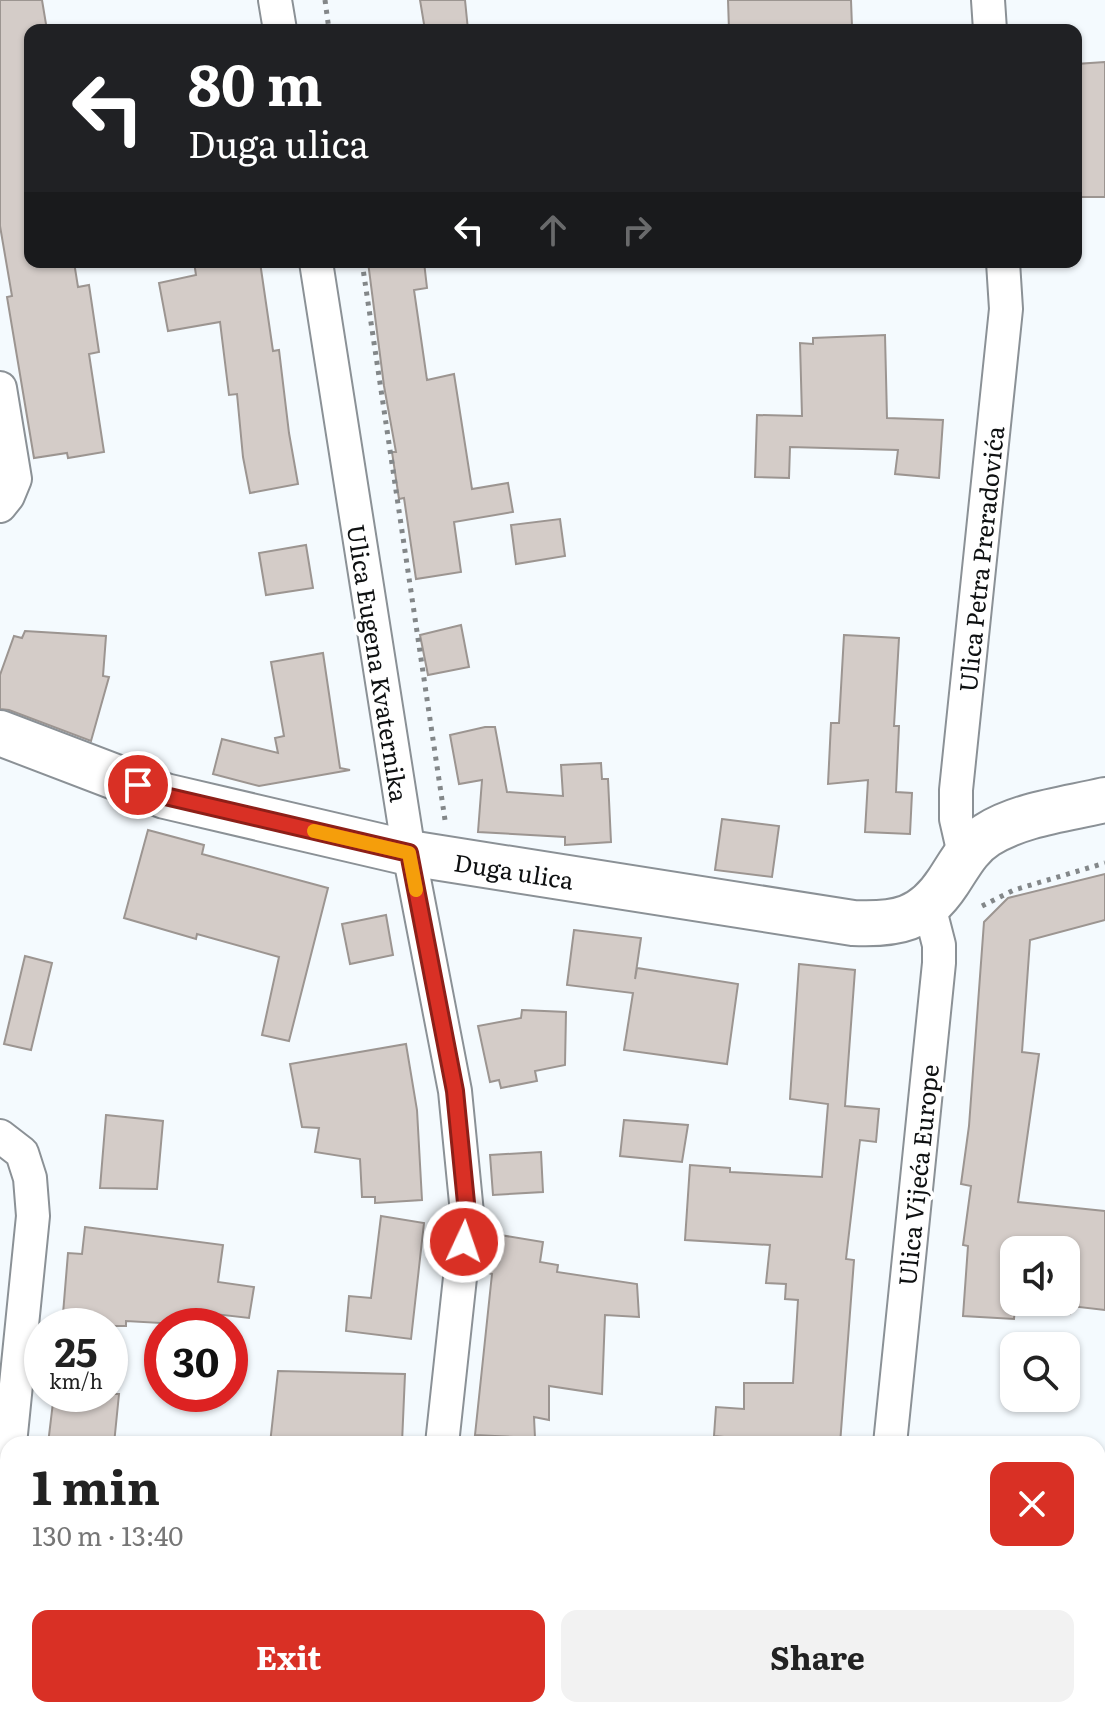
<!DOCTYPE html>
<html lang="en">
<head>
<meta charset="utf-8">
<style>
	:root { --surface:#fff; --page:#f2f2f2; --text:#222; --muted:#767676; --accent:#d93025 }
	body { margin:0; font-family:Literata,serif; background:var(--page); color:var(--text); height:100vh; display:flex; flex-direction:column; font-size:30px; white-space:nowrap }
	* { box-sizing:border-box; margin:0 }
	p { font-size:26px; color:var(--muted) }
	.icon { flex:none; width:44px; height:44px; fill:none; stroke:currentColor; stroke-width:2; stroke-linecap:round; stroke-linejoin:round }
	.map { position:relative; flex:1; overflow:hidden }
	.panel { position:absolute; left:0px; top:1436px; width:1106px; height:282px; display:flex; flex-direction:column; background:var(--surface); border-radius:24px 24px 0 0; box-shadow:0 2px 6px #0004 }
	.panel>* { flex:none }
	.banner { position:absolute; left:24px; top:24px; width:1058px; height:244px; border-radius:16px; box-shadow:0 2px 6px #0004; background:#202124; color:#fff; overflow:hidden }
	.fabs { position:absolute; left:1000px; top:1236px; display:grid; gap:16px }
	.fabs a { display:grid; place-items:center; width:80px; height:80px; border-radius:16px; background:var(--surface); box-shadow:0 2px 6px #0004; font-size:40px }
	.speed { position:absolute; left:24px; top:1308px; display:flex; gap:16px; font-size:40px; font-weight:700; text-align:center }
	.speed>* { display:grid; place-content:center; width:104px; height:104px; border-radius:50%; background:var(--surface); box-shadow:0 2px 6px #0004; line-height:1 }
	.speed small { font-size:20px; font-weight:400 }
	.speed .limit { border:12px solid #d22; background:#fff; color:#111 }
	.pin { position:absolute; display:grid; place-items:center; width:68px; height:68px; color:#fff; margin:-34px; border:4px solid #fff; border-radius:50%; box-shadow:0 2px 8px #0007 }
	.me { position:absolute; width:88px; margin:-44px; rotate:3deg; stroke-linejoin:round; filter:drop-shadow(0 0 6px #0008) }
	.turn { display:flex; align-items:center; gap:28px; height:168px; padding:0 32px; font-size:36px }
	.turn .icon { width:104px; height:104px; stroke-width:2.5 }
	.turn b { display:block; font-size:56px; line-height:68px }
	.lanes { display:flex; align-items:center; height:76px; padding:0 32px; background:#0003; justify-content:center; gap:40px; direction:ltr }
	.lanes .off { opacity:.35 }
	.round { display:grid; place-items:center; flex:none; width:84px; height:84px; border-radius:16px; background:var(--page) }
	.headline { display:flex; align-items:center; justify-content:space-between; height:136px; padding:0 32px }
	h1 { font-size:48px; font-weight:700; line-height:60px }
	.cta { display:flex; gap:16px; margin-top:auto; padding:16px 32px }
	.cta a { flex:1; height:92px; border-radius:16px; background:var(--accent); color:#fff; font-size:32px; font-weight:700; line-height:92px; text-align:center }
	.cta a+a { background:var(--page); color:var(--text) }
	.map>svg:first-child { display:block }
	.building { fill:#d4ccc8; stroke:#9c9591; stroke-width:2; fill-rule:evenodd }
	.lines { fill:none; stroke-linecap:round; stroke-linejoin:round }
	.street-casing { stroke:#8b9196; stroke-width:36 }
	.secondary-casing { stroke:#8b9196; stroke-width:48 }
	.path { stroke:#838789; stroke-width:5; stroke-dasharray:4 6; stroke-linecap:butt }
	.street { stroke:#fff; stroke-width:32 }
	.secondary { stroke:#fff; stroke-width:44 }
	.route-casing { stroke:#8d1f18; stroke-width:20 }
	.route { stroke:#d93025; stroke-width:14 }
	.slow { stroke:#f59e0b; stroke-width:14 }
	.labels { text-anchor:middle; dominant-baseline:central; stroke-width:8; stroke-linejoin:round; paint-order:stroke }
	.street-label { font-size:24px; fill:#0e1011; stroke:#fff }
</style>
</head>
<body>
<div class="map">
<svg width="1105" height="1717" viewBox="0 0 1105 1717">
	<rect width="100%" height="100%" fill="#f4fafe"/>
	<g class="building">
		<path d="M0,0H42L47,30H30V262H74L78,287L89,285L99,352L89,354L104,452L68,458L67,453L34,458L7,297L12,296L0,226Z"/>
		<path d="M420,0H465L468,30H425Z"/>
		<path d="M728,0H851L852,27L729,30Z"/>
		<path d="M1105,62V197H1076V64Z"/>
		<path d="M194,262H260L273,351L279,350L289,433L298,484L250,493L243,457L237,394L229,395L220,322L168,331L159,283L196,275Z"/>
		<path d="M368,262H424L427,288L414,290L427,380L454,374L472,489L508,483L513,512L454,522L461,572L416,579L404,498L399,499L392,452H396L384,386Z"/>
		<path d="M885,335L887,418L943,420L939,478L895,474L898,450L790,447L789,478L755,477L757,415L802,416L800,343L813,344V338Z"/>
		<path d="M560,519L565,556L516,564L511,525Z"/>
		<path d="M306,545L313,588L266,595L259,553Z"/>
		<path d="M461,625L469,667L428,675L420,635Z"/>
		<path d="M25,631L106,636L103,676L109,677L91,741L9,710L0,709V675L14,636L22,638Z"/>
		<path d="M844,635L899,638L894,726H899L896,792L912,793L910,834L865,832L868,780L828,784L831,723H839Z"/>
		<path d="M323,653L340,768L350,770L259,786L213,774L222,739L278,753L275,738L284,736L271,662Z"/>
		<path d="M485,727H495L507,792L563,796L561,765L601,763L602,779H608L611,842L565,845V837L478,832L482,780L459,784L450,735Z"/>
		<path d="M722,819L779,826L772,877L715,870Z"/>
		<path d="M148,830L204,845L202,854L328,888L289,1041L262,1035L279,957L197,934L196,939L124,918Z"/>
		<path d="M1105,874V920L1030,940L1022,1052L1039,1054L1018,1202L1105,1211V1310L1071,1306L1070,1314L1015,1308L1014,1319L963,1316L968,1246L963,1245L971,1186L961,1184L969,1126L984,922L1008,898ZM1014,1250H1066V1302H1014Z"/>
		<path d="M386,915L393,955L350,964L342,924Z"/>
		<path d="M574,930L641,938L635,979L637,968L738,984L727,1064L624,1050L633,993L567,985Z"/>
		<path d="M25,956L52,963L31,1050L4,1044Z"/>
		<path d="M799,964L855,970L845,1106L879,1109L876,1142L860,1140L846,1259L854,1260L840,1444H794L714,1436L716,1407L744,1409V1383H793L798,1300L785,1299L786,1284L766,1283L770,1245L685,1240L690,1165L730,1168V1172L822,1177L828,1104L790,1099Z"/>
		<path d="M522,1010L566,1012L565,1065L535,1071L537,1081L501,1088L499,1080L490,1082L478,1026L521,1018Z"/>
		<path d="M406,1044L417,1110L422,1200L375,1203V1197H362L360,1159L315,1152L319,1128L302,1127L290,1064Z"/>
		<path d="M106,1115L163,1121L157,1189L100,1188Z"/>
		<path d="M624,1120L688,1125L682,1162L620,1156Z"/>
		<path d="M541,1152L543,1192L493,1195L490,1155Z"/>
		<path d="M381,1216L424,1223L411,1339L346,1331L349,1296L371,1298Z"/>
		<path d="M85,1227L223,1245L218,1282L254,1287L249,1318L215,1314L214,1326L126,1321V1326H62L68,1253L82,1254Z"/>
		<path d="M494,1234L543,1242L540,1262L558,1265L557,1272L637,1284L639,1317L605,1315L602,1394L549,1386V1420L534,1417L535,1438L475,1435L492,1274L488,1273Z"/>
		<path d="M278,1371L405,1374L402,1443L301,1439L300,1444H270Z"/>
		<path d="M54,1394H119L114,1444H48Z"/>
	</g>
	<g class="lines">
		<g class="street-casing">
			<g id="street">
				<path d="M275,0L280,30"/>
				<path d="M988,0L990,30"/>
				<path d="M316,262L409,853L455,1091L467,1213L442,1444"/>
				<path d="M0,388L15,479L8,496L0,506"/>
				<path d="M964,854L956,819V790L1006,309L1003,262"/>
				<path d="M0,1136L22,1153L30,1178L33,1216L10,1444"/>
				<path d="M890,1444L939,963V945L929,906"/>
				<path d="M8,1460C3,1509 0,1558 8,1607"/>
				<path d="M413,1717L414,1710"/>
				<path d="M863,1717V1710"/>
			</g>
		</g>
		<g class="secondary-casing">
			<path id="secondary" d="M0,733L165,796L409,853L853,923C897,925 923,920 948,882C960,864 968,847 987,835C1020,814 1067,809 1105,800"/>
		</g>
		<g class="path">
			<path d="M325,0L329,30"/>
			<path d="M362,262L445,820"/>
			<path d="M982,906L1014,890L1105,863"/>
		</g>
		<use href="#street" class="street"/>
		<use href="#secondary" class="secondary"/>
	</g>
	<g class="lines">
		<g class="route-casing">
			<path id="route" d="M138,785L165,796L409,853L455,1091L467,1213L464,1242"/>
		</g>
		<use href="#route" class="route"/>
		<path class="slow" d="M314,831L409,853L416,890"/>
	</g>
	<g class="labels">
		<g class="street-label">
			<text transform="translate(980 559) rotate(-84)">Ulica Petra Preradovića</text>
			<text transform="translate(379 663) rotate(81)">Ulica Eugena Kvaternika</text>
			<text transform="translate(514 870) rotate(9)">Duga ulica</text>
			<text transform="translate(917 1175) rotate(-84)">Ulica Vijeća Europe</text>
		</g>
	</g>
</svg>
<div class="fabs">
<a><svg class="icon" aria-label="sound" viewBox="0 0 24 24"><path d="M4 9h4l5-4v14l-5-4H4zM17 9q2 3 0 6"/></svg></a>
<a><svg class="icon" aria-label="search" viewBox="0 0 24 24"><circle cx="10" cy="10" r="6"/><path d="M15 15l6 6"/></svg></a>
</div>
<div class="speed"><div>25<small>km/h</small></div><div class="limit">30</div></div>
<div class="pin" style="left:138px;top:785px;background:#d93025"><svg class="icon" aria-label="arrive" viewBox="0 0 24 24"><path d="M6 21V4h12l-3 4 3 4H6"/></svg></div>
<svg class="me" style="left:464px;top:1242px" viewBox="-20 -20 40 40"><circle r="17" fill="#d93025" stroke="#fff" stroke-width="3"/><path d="M0-11L8 9 0 5-8 9z" fill="#fff"/></svg>
<div class="banner">
<div class="turn"><svg class="icon" aria-label="left" viewBox="0 0 24 24"><path d="M17 20v-9H6M10 6l-5 5 5 5"/></svg><div><b>80 m</b>Duga ulica</div></div>
<div class="lanes"><svg class="icon" aria-label="left" viewBox="0 0 24 24"><path d="M17 20v-9H6M10 6l-5 5 5 5"/></svg><svg class="icon off" aria-label="ahead" viewBox="0 0 24 24"><path d="M12 20V5M6 11l6-6 6 6"/></svg><svg class="icon off" aria-label="right" viewBox="0 0 24 24"><path d="M7 20v-9h11M14 6l5 5-5 5"/></svg></div>
</div>
<section class="panel">
<div class="headline"><div><h1>1 min</h1><p>130 m · 13:40</p></div><a class="round" style="background:#d93025;color:#fff"><svg class="icon" aria-label="close" viewBox="0 0 24 24"><path d="M6 6l12 12M18 6L6 18"/></svg></a></div>
<div class="cta"><a>Exit</a><a>Share</a></div>
</section>
</div>
</body>
</html>
